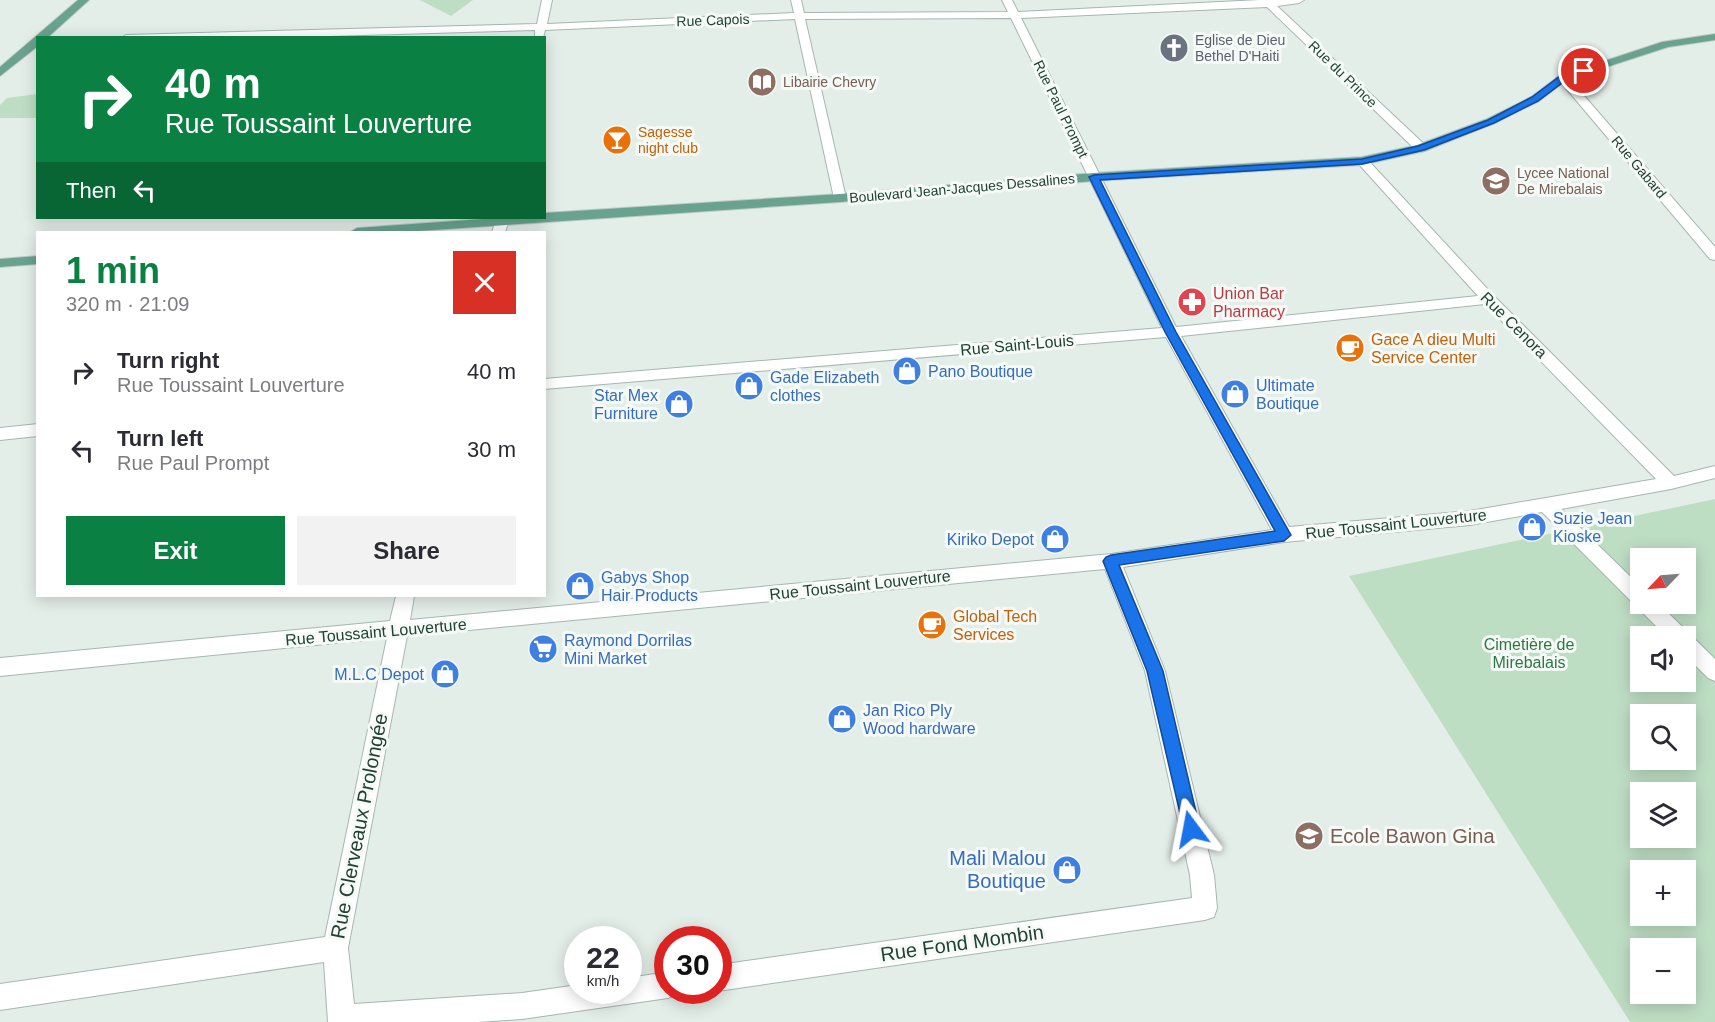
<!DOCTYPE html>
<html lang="en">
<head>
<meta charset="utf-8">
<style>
	:root { --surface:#fff; --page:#f2f2f3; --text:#2b2b33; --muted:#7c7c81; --accent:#0b8043 }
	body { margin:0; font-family:Arial,sans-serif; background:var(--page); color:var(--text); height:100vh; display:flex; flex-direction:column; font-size:22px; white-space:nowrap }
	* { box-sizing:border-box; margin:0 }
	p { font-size:20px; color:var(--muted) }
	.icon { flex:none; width:33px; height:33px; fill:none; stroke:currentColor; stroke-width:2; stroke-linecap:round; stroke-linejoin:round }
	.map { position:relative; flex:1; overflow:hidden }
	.drawer { position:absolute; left:36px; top:231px; width:510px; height:366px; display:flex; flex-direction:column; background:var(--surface); border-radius:0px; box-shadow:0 3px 15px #0003 }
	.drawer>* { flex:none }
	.top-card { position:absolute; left:36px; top:36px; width:510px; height:183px; border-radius:0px; box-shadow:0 3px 15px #0003; background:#0b8043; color:#fff; overflow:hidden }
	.needle { width:39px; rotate:245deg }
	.buttons { position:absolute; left:1630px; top:548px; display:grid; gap:12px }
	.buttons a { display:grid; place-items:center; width:66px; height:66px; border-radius:0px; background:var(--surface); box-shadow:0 3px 15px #0003; font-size:30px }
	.speed { position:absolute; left:564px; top:926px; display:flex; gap:12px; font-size:30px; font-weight:700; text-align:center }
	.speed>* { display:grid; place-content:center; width:78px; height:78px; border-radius:50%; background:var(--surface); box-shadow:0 3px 15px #0003; line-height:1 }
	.speed small { font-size:15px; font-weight:400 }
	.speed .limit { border:9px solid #d22; background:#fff; color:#111 }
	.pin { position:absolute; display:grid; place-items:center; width:51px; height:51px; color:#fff; margin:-26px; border:3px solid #fff; border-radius:50%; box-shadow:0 2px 6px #0007 }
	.me { position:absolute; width:66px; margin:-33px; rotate:347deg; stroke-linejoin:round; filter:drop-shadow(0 0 4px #0008) }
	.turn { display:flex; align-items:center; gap:21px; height:126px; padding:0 30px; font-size:27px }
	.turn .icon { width:78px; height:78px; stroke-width:2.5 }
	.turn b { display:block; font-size:42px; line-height:51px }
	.then { display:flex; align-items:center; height:57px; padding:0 30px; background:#0003; gap:12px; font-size:22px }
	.round { display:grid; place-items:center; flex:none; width:63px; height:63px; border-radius:0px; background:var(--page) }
	.head { display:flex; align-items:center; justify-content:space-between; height:102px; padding:0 30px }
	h1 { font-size:36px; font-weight:700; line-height:45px; color:var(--accent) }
	.button { display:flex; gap:12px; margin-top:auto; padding:12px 30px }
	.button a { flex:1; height:69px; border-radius:0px; background:var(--accent); color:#fff; font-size:24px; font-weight:700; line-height:69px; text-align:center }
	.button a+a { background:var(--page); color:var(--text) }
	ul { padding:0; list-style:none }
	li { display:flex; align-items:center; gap:18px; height:78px; padding:0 30px }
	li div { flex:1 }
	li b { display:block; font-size:22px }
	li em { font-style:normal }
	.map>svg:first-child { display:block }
	.green { fill:#bedec4; fill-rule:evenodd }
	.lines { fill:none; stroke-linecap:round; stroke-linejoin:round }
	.minor-casing { stroke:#a6b6b0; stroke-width:2 }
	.major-casing { stroke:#c1cac7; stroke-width:2 }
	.minor { fill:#fff; fill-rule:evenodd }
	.major { fill:#69a390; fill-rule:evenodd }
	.route { fill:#1a73e8; stroke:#114b97; stroke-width:1.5 }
	.labels { text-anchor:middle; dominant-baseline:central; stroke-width:6; stroke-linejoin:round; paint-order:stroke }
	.far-street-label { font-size:14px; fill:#234036; stroke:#f5faf7 }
	.far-worship-label { font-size:14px; fill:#5b616d; stroke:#f5faf7; text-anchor:start }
	.far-education-label { font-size:14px; fill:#785e54; stroke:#f5faf7; text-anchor:start }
	.far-food-label { font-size:14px; fill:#c56008; stroke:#f5faf7; text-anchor:start }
	.health-label { font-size:16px; fill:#be3a42; stroke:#f5faf7; text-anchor:start }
	.street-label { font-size:16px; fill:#234036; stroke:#f5faf7 }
	.food-label { font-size:16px; fill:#c56008; stroke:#f5faf7; text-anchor:start }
	.shop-label { font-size:16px; fill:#366cbe; stroke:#f5faf7; text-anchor:start }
	.park-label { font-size:16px; fill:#2e7745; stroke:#f5faf7 }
	.near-street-label { font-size:20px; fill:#234036; stroke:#f5faf7 }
	.near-education-label { font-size:20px; fill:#785e54; stroke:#f5faf7; text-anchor:start }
	.near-shop-label { font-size:20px; fill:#366cbe; stroke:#f5faf7; text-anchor:end }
</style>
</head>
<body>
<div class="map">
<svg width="1715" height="1022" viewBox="0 0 1715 1022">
	<rect width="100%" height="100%" fill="#e4eee9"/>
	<g class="green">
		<path d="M420,0H473L451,16Z"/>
		<path d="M37,94V118H0V105L7,98Z"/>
		<path d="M1715,499V1022H1630L1349,576ZM1641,558H1686V603H1641ZM1641,636H1686V681H1641ZM1641,714H1686V759H1641ZM1641,792H1686V837H1641ZM1641,870H1686V915H1641ZM1641,948H1686V993H1641Z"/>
	</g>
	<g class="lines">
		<g class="minor-casing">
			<g id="minor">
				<path d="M542,0H552L547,24L794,13L791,0H801L804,13L1008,12L1002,0H1012L1018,12L1260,0H1304L1299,3L1277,6L1425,145V151H1417L1267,7L1021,18L1176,327L1478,296L1356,161L1358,158H1366L1494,296L1674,476L1715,466V478L1671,489L1561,509L1641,587V603H1658L1715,659V681L1708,678L1686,656V636H1666L1542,512L1470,525L1284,542L1123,567L1165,671L1214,875L1217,908L1214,917L1205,920L718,991L716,990H718V965L1192,898L1190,875L1145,671L1105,569L407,636L348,948L354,1004L522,993L578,985V990H628V978L668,972V990H679L677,994L668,998L522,1019L478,1022H328L324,962L0,1010V984L325,937L387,638L0,676V658L390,621L396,596H414L410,620L1111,554L1272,530L1166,337L544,389V379L1162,328L1011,18L805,19L846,198L840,202L834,198L795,19L545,30L543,38H535V30L261,38H121L126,35L537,24ZM1485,304L1656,479L1470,511L1289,527L1181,336Z"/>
				<path d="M1563,75L1567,76L1715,247V260L1710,259L1559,80V76Z"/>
				<path d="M497,218H510L505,232H492Z"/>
				<path d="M38,424V436L0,440V428Z"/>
			</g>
		</g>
		<g class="major-casing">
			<g id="major">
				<path d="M78,0H89L47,38H38V46L0,76V67Z"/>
				<path d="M1715,34V40L1668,47L1567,80L1539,101L1495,123L1425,151L1362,165L1094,181L840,202L404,232H350L357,228L497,218H544V213L840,194L1094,173L1362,157L1417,145L1487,119L1531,97L1559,76L1662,42Z"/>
				<path d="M38,256V264L0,267V259Z"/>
			</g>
		</g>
		<use href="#minor" class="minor"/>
		<use href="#major" class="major"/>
	</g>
	<path class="route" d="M1584,69L1588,71L1587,73L1566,80L1538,101L1494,123L1424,150L1362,164L1100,180L1176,332L1291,535L1284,541L1119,565L1163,671L1200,829L1198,835L1191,838L1185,835L1147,671L1103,561L1106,557L1111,555L1275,531L1165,332L1089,177L1094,175L1362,159L1418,146L1488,120L1532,97L1560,76Z"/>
	<defs>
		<g id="church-disc" transform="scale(1.5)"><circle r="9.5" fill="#6b7280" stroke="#f5faf7"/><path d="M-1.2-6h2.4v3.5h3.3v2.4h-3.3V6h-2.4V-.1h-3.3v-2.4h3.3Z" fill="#fff"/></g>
		<g id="library-disc" transform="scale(1.5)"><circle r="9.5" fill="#8d6e63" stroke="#f5faf7"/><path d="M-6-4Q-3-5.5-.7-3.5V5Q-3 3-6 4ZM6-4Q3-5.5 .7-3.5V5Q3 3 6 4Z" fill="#fff"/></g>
		<g id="bar-disc" transform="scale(1.5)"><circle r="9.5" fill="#e8710a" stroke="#f5faf7"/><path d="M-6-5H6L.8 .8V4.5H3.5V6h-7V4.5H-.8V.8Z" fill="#fff"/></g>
		<g id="school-disc" transform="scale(1.5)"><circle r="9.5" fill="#8d6e63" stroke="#f5faf7"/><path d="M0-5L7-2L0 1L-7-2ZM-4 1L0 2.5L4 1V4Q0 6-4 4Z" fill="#fff"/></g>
		<g id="pharmacy-disc" transform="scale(1.5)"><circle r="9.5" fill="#e0444e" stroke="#f5faf7"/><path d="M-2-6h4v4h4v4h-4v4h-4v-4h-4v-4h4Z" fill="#fff"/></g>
		<g id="cafe-disc" transform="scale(1.5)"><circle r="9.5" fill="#e8710a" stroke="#f5faf7"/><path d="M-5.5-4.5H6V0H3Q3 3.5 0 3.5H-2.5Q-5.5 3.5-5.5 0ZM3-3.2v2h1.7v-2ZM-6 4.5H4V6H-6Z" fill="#fff"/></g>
		<g id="shop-disc" transform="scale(1.5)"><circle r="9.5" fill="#3f7fe0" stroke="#f5faf7"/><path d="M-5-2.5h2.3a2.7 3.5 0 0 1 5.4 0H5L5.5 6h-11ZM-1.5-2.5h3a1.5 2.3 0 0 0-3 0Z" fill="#fff"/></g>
		<g id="supermarket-disc" transform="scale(1.5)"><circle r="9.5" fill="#3f7fe0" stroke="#f5faf7"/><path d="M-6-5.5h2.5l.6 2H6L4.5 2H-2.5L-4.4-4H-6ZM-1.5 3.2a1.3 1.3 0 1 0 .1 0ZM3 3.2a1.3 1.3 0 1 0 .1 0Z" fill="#fff"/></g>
	</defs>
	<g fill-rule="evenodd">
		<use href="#church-disc" x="1174" y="48"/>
		<use href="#library-disc" x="762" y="82"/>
		<use href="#bar-disc" x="617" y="140"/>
		<use href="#school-disc" x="1496" y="181"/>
		<use href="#pharmacy-disc" x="1192" y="302"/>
		<use href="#cafe-disc" x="1350" y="348"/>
		<use href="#shop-disc" x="907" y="371"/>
		<use href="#shop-disc" x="749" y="386"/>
		<use href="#shop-disc" x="1235" y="394"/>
		<use href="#shop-disc" x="679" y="404"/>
		<use href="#shop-disc" x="1532" y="527"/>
		<use href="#shop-disc" x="1055" y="539"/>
		<use href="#shop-disc" x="580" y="586"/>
		<use href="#cafe-disc" x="932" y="625"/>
		<use href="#supermarket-disc" x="543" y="649"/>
		<use href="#shop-disc" x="445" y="674"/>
		<use href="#shop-disc" x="842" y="719"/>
		<use href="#school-disc" x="1309" y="836"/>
		<use href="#shop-disc" x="1067" y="870"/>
	</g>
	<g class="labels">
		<g class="far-street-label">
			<text transform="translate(713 20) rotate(-2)">Rue Capois</text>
			<text transform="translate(1343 74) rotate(44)">Rue du Prince</text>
			<text transform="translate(1061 109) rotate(64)">Rue Paul Prompt</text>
			<text transform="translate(1639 167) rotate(50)">Rue Gabard</text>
			<text transform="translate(962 188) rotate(-5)">Boulevard Jean-Jacques Dessalines</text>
		</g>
		<g class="far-worship-label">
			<text x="1195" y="40">Eglise de Dieu<tspan x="1195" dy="16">Bethel D'Haiti</tspan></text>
		</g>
		<g class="far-education-label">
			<text x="783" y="82">Libairie Chevry</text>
			<text x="1517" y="173">Lycee National<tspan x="1517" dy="16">De Mirebalais</tspan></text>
		</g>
		<g class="far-food-label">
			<text x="638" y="132">Sagesse<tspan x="638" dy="16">night club</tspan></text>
		</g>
		<g class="health-label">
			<text x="1213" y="293">Union Bar<tspan x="1213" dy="18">Pharmacy</tspan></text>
		</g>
		<g class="street-label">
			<text transform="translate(1514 325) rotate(45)">Rue Cenora</text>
			<text transform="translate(1017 345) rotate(-5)">Rue Saint-Louis</text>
			<text transform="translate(1396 524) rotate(-6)">Rue Toussaint Louverture</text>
			<text transform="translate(860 585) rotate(-6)">Rue Toussaint Louverture</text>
			<text transform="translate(376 632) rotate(-5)">Rue Toussaint Louverture</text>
		</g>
		<g class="food-label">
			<text x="1371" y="339">Gace A dieu Multi<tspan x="1371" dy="18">Service Center</tspan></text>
			<text x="953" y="616">Global Tech<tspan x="953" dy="18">Services</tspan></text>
		</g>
		<g class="shop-label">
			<text x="928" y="371">Pano Boutique</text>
			<text x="770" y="377">Gade Elizabeth<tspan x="770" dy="18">clothes</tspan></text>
			<text x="1256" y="385">Ultimate<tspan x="1256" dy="18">Boutique</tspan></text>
			<text x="658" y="395" text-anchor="end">Star Mex<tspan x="658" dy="18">Furniture</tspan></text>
			<text x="1553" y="518">Suzie Jean<tspan x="1553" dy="18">Kioske</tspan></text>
			<text x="1034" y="539" text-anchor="end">Kiriko Depot</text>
			<text x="601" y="577">Gabys Shop<tspan x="601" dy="18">Hair Products</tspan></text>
			<text x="564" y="640">Raymond Dorrilas<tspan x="564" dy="18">Mini Market</tspan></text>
			<text x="424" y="674" text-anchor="end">M.L.C Depot</text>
			<text x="863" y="710">Jan Rico Ply<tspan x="863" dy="18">Wood hardware</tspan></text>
		</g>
		<g class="park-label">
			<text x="1529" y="644">Cimetière de<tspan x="1529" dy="18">Mirebalais</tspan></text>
		</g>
		<g class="near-street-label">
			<text transform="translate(359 826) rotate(-79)">Rue Clerveaux Prolongée</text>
			<text transform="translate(962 943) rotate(-8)">Rue Fond Mombin</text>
		</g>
		<g class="near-education-label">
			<text x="1330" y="836">Ecole Bawon Gina</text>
		</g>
		<g class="near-shop-label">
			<text x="1046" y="858">Mali Malou<tspan x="1046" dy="23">Boutique</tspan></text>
		</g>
	</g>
</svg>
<div class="buttons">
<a><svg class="needle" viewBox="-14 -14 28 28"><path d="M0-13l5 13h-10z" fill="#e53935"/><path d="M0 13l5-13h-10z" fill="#7c7c81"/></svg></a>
<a><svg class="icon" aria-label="sound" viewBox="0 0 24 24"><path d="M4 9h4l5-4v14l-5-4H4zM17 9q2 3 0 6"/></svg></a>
<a><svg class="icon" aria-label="search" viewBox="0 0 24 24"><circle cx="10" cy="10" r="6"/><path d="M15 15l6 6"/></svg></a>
<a><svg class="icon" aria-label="layers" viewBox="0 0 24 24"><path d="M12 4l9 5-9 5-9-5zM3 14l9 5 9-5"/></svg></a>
<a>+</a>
<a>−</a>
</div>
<div class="speed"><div>22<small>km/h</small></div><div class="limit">30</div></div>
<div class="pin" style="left:1584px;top:71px;background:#d93025"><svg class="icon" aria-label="arrive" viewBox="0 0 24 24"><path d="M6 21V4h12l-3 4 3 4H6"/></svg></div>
<svg class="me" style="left:1191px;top:829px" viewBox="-20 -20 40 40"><path d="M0-17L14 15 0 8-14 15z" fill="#1a73e8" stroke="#fff" stroke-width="4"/></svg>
<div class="top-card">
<div class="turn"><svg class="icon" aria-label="right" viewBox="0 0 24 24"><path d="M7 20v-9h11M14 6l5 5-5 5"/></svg><div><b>40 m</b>Rue Toussaint Louverture</div></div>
<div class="then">Then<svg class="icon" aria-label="left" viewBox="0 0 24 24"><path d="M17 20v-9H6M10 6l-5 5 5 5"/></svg></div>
</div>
<section class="drawer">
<div class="head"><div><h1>1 min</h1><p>320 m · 21:09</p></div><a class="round" style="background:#d93025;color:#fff"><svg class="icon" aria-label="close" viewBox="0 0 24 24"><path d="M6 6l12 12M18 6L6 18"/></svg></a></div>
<ul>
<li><svg class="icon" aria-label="right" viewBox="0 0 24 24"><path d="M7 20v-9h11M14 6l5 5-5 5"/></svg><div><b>Turn right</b><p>Rue Toussaint Louverture</p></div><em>40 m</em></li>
<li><svg class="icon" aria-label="left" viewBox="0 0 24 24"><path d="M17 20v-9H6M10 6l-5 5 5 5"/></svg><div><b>Turn left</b><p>Rue Paul Prompt</p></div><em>30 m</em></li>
</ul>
<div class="button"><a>Exit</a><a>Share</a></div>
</section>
</div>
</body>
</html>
